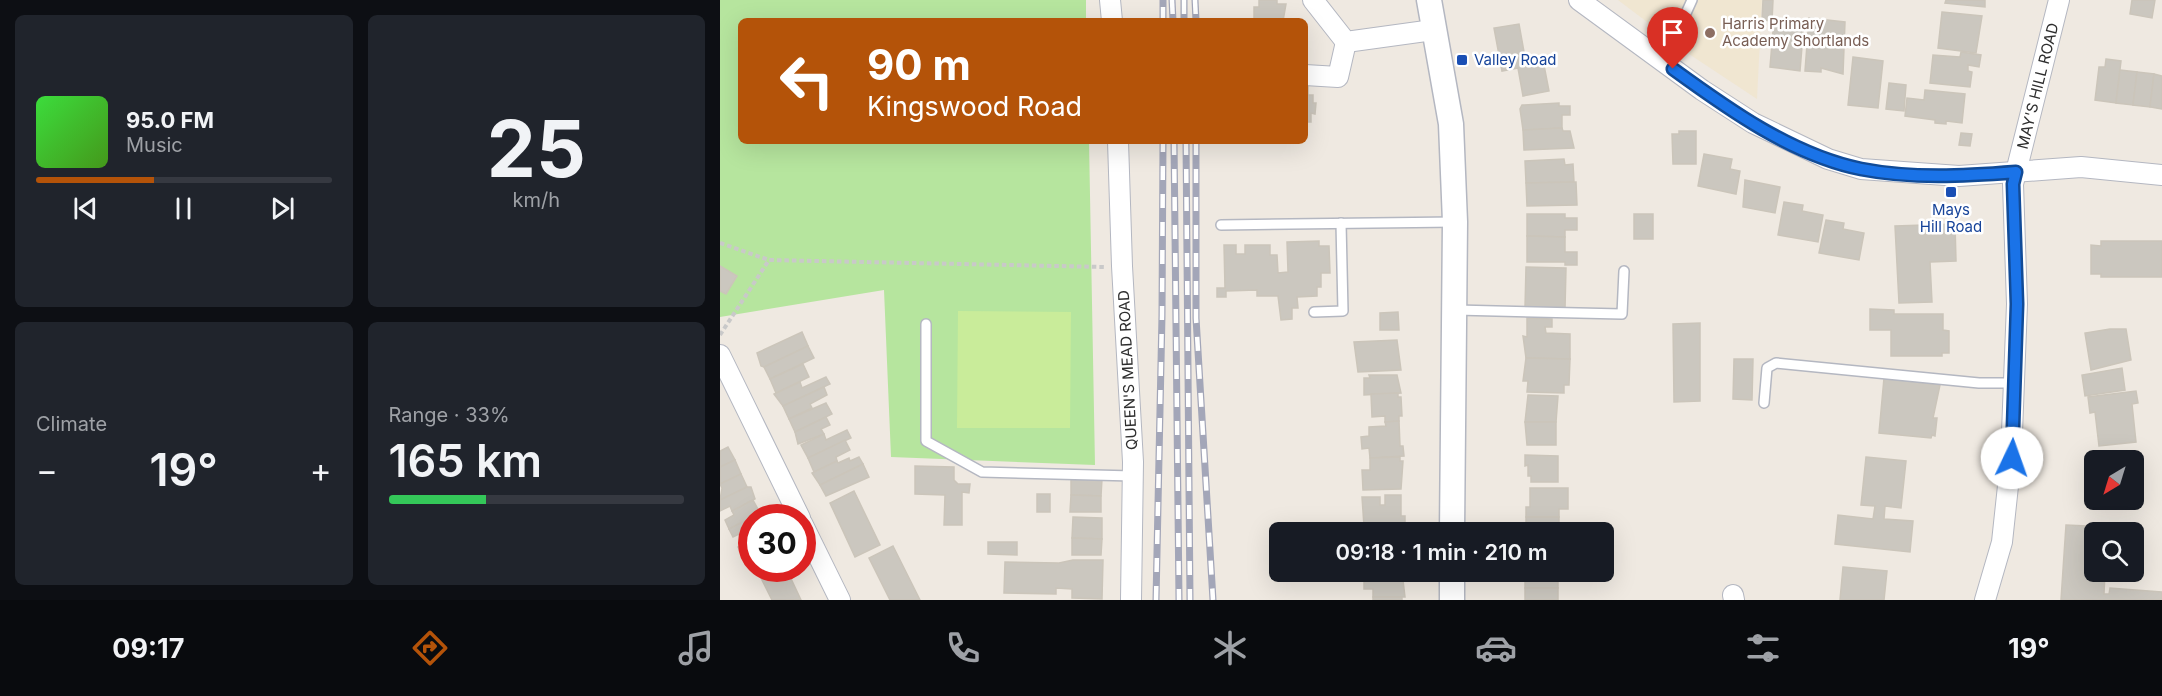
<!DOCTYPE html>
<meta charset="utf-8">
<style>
body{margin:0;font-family:Inter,sans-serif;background:#20242c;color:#f1f3f6;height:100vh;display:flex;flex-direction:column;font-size:22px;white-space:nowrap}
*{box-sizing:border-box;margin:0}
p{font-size:20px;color:#9ea1a6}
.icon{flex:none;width:33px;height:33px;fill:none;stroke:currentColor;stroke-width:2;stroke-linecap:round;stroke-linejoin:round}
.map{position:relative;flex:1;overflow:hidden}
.details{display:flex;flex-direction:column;gap:15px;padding:15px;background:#0d0f14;width:720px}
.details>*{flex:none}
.guide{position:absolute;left:18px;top:18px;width:570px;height:126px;border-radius:9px;box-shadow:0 6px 24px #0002;background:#b45309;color:#fff;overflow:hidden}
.needle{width:39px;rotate:218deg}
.controls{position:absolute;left:1364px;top:450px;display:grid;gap:12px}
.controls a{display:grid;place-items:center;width:60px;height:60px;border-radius:9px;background:#171b24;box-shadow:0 6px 24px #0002;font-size:30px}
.speed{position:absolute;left:18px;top:504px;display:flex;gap:12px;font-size:30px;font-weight:700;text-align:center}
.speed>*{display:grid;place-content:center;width:78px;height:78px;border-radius:50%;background:#171b24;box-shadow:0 6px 24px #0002;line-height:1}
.speed .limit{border:9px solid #d22;background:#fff;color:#111}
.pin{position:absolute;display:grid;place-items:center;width:51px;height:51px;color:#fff;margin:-62px -26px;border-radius:50% 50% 50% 0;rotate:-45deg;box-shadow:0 0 6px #0007}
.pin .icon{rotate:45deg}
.me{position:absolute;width:66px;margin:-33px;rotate:3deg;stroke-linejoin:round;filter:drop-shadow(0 0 4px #0008)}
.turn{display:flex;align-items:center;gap:21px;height:126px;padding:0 30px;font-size:27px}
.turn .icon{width:78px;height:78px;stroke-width:2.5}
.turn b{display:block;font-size:42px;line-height:51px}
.big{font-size:45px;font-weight:600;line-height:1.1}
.details .card{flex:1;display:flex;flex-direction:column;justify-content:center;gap:9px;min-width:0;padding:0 21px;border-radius:9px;background:#20242c}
.details .dial{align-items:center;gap:0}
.dial b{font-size:78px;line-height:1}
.song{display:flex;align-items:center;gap:18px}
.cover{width:72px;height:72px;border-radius:9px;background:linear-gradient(135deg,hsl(120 70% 55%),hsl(100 70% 35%))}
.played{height:6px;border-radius:3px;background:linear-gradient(90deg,#b45309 40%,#363941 40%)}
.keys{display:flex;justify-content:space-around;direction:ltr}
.heat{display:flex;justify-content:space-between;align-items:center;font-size:33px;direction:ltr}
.charge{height:9px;border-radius:4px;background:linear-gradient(90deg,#34c759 33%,#363941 0)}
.details .tiles{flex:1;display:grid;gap:15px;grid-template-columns:repeat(2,1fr)}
.trip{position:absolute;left:549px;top:522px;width:345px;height:60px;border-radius:9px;background:#171b24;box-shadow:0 6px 24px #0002;font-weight:600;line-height:60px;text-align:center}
.tabs{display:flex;height:96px;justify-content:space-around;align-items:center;background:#090b0e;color:#9ea1a6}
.tabs .icon{width:42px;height:42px}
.tabs .active{color:#b45309}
.tabs b{font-size:27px;color:#f1f3f6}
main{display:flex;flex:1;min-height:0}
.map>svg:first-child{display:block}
.education{fill:#f0e6d1}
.green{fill:#b6e59e}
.pitch{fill:#c9ec9a}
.building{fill:#cbc7bf;stroke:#cbc5ba;stroke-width:1.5}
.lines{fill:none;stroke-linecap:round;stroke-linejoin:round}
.service-casing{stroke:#b4b7c1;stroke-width:12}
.minor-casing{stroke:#b4b7c1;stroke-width:22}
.tertiary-casing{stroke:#b4b7c1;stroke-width:27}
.path{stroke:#c9c9c9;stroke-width:4;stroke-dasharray:4.5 3;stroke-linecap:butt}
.service{stroke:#fff;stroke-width:9}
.minor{stroke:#fff;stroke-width:20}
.tertiary{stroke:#fff;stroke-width:24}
.rail-casing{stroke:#a3a6b8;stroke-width:7}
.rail{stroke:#fff;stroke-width:4.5;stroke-dasharray:14;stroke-linecap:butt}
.route-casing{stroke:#114b97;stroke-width:15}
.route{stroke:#1a73e8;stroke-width:10}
.education-dot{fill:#8d6e63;stroke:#fff;stroke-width:2}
.transit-dot{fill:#1a4fb4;stroke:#fff;stroke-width:2}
.labels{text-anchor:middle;stroke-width:5;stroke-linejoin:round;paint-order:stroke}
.education-label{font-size:15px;fill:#785e54;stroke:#fff;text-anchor:start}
.transit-label{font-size:15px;fill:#164399;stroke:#fff;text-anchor:start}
.street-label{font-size:15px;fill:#2e2e2e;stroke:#fff}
</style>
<main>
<section class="details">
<div class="tiles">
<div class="card">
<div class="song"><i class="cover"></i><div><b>95.0 FM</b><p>Music</p></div></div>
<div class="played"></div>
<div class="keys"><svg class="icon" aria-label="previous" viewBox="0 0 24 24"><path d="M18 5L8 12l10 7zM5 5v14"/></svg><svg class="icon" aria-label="pause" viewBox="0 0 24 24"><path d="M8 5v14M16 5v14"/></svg><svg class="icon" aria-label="next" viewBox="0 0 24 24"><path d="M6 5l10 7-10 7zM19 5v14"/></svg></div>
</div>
<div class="card dial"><b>25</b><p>km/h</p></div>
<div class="card"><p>Climate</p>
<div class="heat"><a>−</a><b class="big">19°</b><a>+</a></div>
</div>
<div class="card"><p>Range · 33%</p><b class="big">165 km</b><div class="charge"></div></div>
</div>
</section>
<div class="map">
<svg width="1442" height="600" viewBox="0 0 1442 600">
<rect width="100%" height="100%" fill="#efe9e1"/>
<!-- education -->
<polygon class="education" points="898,0 1042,0 1037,99 972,56"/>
<!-- green -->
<polygon class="green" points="0,0 366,0 366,21 21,21 21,141 369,141 375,465 171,457 164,290 0,317"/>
<!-- pitch -->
<polygon class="pitch" points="238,311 351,312 350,428 237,428"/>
<!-- building -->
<g class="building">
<polygon points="539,0 557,0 557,4 566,4 563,21 534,21 534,7 539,7"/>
<polygon points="1043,0 1053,0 1052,21 1042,20"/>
<polygon points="1226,0 1265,0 1265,7 1225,3"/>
<polygon points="1412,0 1435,0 1432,18 1410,14"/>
<polygon points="1222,12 1262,16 1256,53 1218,48"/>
<polygon points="1089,18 1125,22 1123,74 1101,68 1101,72 1085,71"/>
<polygon points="1054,19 1084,22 1080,71 1050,67"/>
<polygon points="799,24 806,63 823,60 829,91 803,96 798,68 782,71 774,28"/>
<polygon points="1241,52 1261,55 1259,67 1248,65 1248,71 1252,72 1250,87 1210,83 1213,55 1240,57"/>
<polygon points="1133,57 1163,61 1158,108 1128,105"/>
<polygon points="1386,59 1401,61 1396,103 1375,100 1379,67 1385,67"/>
<polygon points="1400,70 1417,72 1413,105 1396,103"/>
<polygon points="1417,72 1434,74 1430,107 1413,105"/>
<polygon points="1434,74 1442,76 1442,109 1430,107"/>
<polygon points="1169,83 1186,85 1184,111 1166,109"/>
<polygon points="585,85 588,85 588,95 593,95 593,103 596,103 595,114 591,113 591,122 585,122"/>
<polygon points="1205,90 1245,94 1242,123 1226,121 1226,124 1215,123 1215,120 1185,116 1187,98 1204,100"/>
<polygon points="839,103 839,106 850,106 850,115 842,115 842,128 803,130 800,109 802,105"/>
<polygon points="842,128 843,131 850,131 854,148 804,150 803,130"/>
<polygon points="959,131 976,131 976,164 953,164 952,134 959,134"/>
<polygon points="1241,133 1252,134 1250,146 1239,145"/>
<polygon points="984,154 1012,159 1010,169 1020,171 1016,194 978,186"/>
<polygon points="844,159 845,165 853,164 854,182 806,183 805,161"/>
<polygon points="1025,180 1060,187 1055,213 1023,207"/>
<polygon points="856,182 857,205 807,206 806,183"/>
<polygon points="1064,202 1083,205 1082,211 1103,215 1098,242 1058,235"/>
<polygon points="807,214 845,214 845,218 857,218 857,230 845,230 845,237 807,236"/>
<rect x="914" y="214" width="19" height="25"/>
<polygon points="1106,220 1124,223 1123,229 1144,233 1139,260 1099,253"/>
<polygon points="1235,224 1236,261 1210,262 1212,302 1179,303 1175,226"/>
<polygon points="807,236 845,237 845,252 857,252 857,265 845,265 845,262 807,262"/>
<polygon points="599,241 599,246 609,246 610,273 601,273 601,287 597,287 597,296 577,297 578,308 572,308 572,319 561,320 558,296 537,296 537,290 506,291 506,297 497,297 497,288 505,288 504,245 516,245 516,254 525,254 525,245 550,245 550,255 557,255 558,273 568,272 567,242"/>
<polygon points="1381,241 1442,241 1442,277 1381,277 1381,274 1371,274 1371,245 1381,246"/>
<polygon points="0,266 17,276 6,294 0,291"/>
<polygon points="806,267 846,268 845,309 805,308"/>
<polygon points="1150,309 1174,310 1174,314 1223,314 1223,330 1229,331 1229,353 1222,353 1222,356 1171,356 1171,330 1150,330"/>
<polygon points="678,312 679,330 660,330 660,313"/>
<polygon points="807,318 832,319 832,327 825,327 826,333 850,334 850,359 806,358 803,336 807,337"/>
<polygon points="980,323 980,401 954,402 953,324"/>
<polygon points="1390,329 1406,329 1411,360 1371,370 1365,333"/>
<polygon points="82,332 88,346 44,367 41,366 37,353"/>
<polygon points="677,340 681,370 638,372 634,342"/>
<polygon points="88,346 94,358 50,379 44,367"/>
<polygon points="806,358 850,359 849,385 844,385 844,393 807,392 808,381 803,381"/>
<polygon points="1014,359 1033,359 1032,400 1013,399"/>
<polygon points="83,364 89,377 56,393 50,379"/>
<polygon points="1402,368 1405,390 1365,396 1362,375"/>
<polygon points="649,375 677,375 681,393 644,395 644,378 650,378"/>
<polygon points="106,377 110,384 63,406 54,394 80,382 82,388"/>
<polygon points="1164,378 1220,385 1213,418 1217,418 1215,436 1212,435 1211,438 1159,433"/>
<polygon points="104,387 107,395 90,404 92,408 69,419 63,406"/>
<polygon points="1416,391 1418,403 1412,404 1416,442 1379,446 1375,412 1370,413 1368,397"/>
<polygon points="678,393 678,397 681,397 682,416 679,416 679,421 665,422 665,416 652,417 651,394"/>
<polygon points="808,395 838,396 836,422 805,422"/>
<polygon points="106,403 112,414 75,432 69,419"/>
<polygon points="106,417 110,425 101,429 104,434 78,444 75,432"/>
<polygon points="679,421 680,446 683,446 684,456 650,458 649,448 642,449 641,437 649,436 649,427 666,426 665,422"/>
<polygon points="805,422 836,422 836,445 807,445"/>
<polygon points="127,430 131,438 88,458 81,445 104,434 106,440"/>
<polygon points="125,440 130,450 116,457 117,461 94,472 88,458"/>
<polygon points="8,447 15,460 0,467 0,451"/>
<polygon points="805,455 838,456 838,482 811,482 811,476 808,476 808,465 805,466"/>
<polygon points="139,457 143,464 100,485 92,473 117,461 118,463 129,458 130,461"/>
<polygon points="680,457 680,461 683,461 681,489 643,490 642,470 650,470 650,458"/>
<polygon points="1146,457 1186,461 1181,508 1165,506 1164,519 1193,521 1190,552 1115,544 1118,515 1153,519 1155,506 1141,505"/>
<polygon points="15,460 21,474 0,484 0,467"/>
<polygon points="143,464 149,477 106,496 100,485"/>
<polygon points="195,466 234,467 234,480 238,484 250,484 249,493 242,492 242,525 224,525 225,495 195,494"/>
<polygon points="21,474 27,487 0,500 2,488 0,484"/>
<polygon points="351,478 382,479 381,496 351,495"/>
<polygon points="27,487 31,487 35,499 12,511 10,506 0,511 0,500"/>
<polygon points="810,488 848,488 848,509 839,509 839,517 806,517 806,507 810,507"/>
<polygon points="134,491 160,545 135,557 110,503"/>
<rect x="317" y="494" width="13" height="18"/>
<polygon points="351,495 381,496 381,512 350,512"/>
<polygon points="665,495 681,495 681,516 685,516 685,527 644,526 642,497 660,497 660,505 665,505"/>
<polygon points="33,500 40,513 9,529 5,520 14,515 12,511"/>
<polygon points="40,513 42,518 32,518 32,533 25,536 23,532 13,537 9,529"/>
<polygon points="353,517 382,518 382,539 352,538"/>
<polygon points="806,517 839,517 839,530 847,530 847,532 806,532"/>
<polygon points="1346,525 1388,527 1387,532 1374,532 1374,572 1385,572 1384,594 1389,594 1390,588 1442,592 1442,600 1341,600"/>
<polygon points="644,526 681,526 681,530 685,532 635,532 635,530 644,530"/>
<polygon points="32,533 32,550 22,554 18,547 27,542 25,536"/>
<polygon points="352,538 382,539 381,555 352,555"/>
<polygon points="268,542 297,542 297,555 268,554"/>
<polygon points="173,546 200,600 170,600 149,558"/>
<polygon points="32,550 32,567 29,568 22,554"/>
<polygon points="353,560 383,560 382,599 352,598 352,589 336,588 336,594 284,593 285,562 339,563"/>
<polygon points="1123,567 1167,571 1164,600 1120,600"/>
<polygon points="36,568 66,568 81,600 52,600"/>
<polygon points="668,572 682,572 685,597 653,597 653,589 644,589 644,576 668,576"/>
<polygon points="805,572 848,572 848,580 838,580 838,588 805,588"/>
<rect x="805" y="588" width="33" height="12"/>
<rect x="653" y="597" width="29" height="3"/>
</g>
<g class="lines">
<!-- service casing -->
<g class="service-casing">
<g id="service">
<polyline points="938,58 963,20 972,0"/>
<polyline points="501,225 735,222"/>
<polyline points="736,310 902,314 904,271"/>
<polyline points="594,312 623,311 621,223"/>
<polyline points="206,324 206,441 262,472 413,476"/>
<polyline points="1044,403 1047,368 1056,363 1259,383 1296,383"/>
</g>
</g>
<!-- minor casing -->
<g class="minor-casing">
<g id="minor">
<polyline points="390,0 392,21"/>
<polyline points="593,0 626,42 713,30"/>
<polyline points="859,0 982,90 1033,123 1108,159 1141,169 1239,176 1361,167 1442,175"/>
<polyline points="585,75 618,77 626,42"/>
<polyline points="398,141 402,266 413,462 411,600"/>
<polyline points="0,355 80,518"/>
<polyline points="82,523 120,600"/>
<polyline points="1013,595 1014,600"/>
<polyline points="1265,600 1282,542 1291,458 1297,304 1293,184 1339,0"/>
</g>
</g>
<!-- tertiary casing -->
<g class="tertiary-casing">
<g id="tertiary">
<polyline points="709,0 731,124 735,222 732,532"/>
<polyline points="732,600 732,572"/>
</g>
</g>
<!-- path -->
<g class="path">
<polyline points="0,243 49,260"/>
<polyline points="0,335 49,260 384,267"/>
</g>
<!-- service -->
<use href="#service" class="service"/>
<!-- minor -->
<use href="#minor" class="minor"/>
<!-- tertiary -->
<use href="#tertiary" class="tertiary"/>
<!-- rail casing -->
<g class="rail-casing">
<g id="rail">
<polyline points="452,0 453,21"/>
<polyline points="464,0 464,21"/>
<polyline points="475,0 476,21"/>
<polyline points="443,21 443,0"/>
<polyline points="454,141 459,600"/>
<polyline points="466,141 470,600"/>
<polyline points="476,141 476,318 493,600"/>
<polyline points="436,600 442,315 443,141"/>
</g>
</g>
<!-- rail -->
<use href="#rail" class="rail"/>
</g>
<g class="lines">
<!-- route casing -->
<g class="route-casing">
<path id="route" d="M 953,69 C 1008,109 1072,155 1141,169 C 1192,179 1245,176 1296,172 L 1293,184 L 1297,304 L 1292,458"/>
</g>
<!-- route -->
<use href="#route" class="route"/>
</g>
<!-- markers -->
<circle class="education-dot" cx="990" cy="33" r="6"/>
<g class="transit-dot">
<rect x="736" y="54" width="12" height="12" rx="3"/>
<rect x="1225" y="186" width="12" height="12" rx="3"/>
</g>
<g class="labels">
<!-- education labels -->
<g class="education-label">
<text x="1002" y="29">Harris Primary<tspan x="1002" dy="17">Academy Shortlands</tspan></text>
</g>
<!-- transit labels -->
<g class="transit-label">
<text x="754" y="65">Valley Road</text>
<text x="1231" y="215" text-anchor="middle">Mays<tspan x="1231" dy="17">Hill Road</tspan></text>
</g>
<!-- street labels -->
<g class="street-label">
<text transform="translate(1318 86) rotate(-76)" y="5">MAY'S HILL ROAD</text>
<text transform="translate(408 370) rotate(-93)" y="5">QUEEN'S MEAD ROAD</text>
</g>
</g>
</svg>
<div class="controls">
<a><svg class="needle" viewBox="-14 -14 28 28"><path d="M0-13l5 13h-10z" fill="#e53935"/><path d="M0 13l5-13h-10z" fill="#9ea1a6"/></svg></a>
<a><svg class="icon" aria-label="search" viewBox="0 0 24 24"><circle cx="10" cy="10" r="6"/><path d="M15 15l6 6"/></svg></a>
</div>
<div class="speed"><div class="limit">30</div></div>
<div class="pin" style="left:953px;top:69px;background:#d93025"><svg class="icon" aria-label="arrive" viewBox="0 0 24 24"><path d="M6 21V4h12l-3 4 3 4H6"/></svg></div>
<svg class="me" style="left:1292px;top:458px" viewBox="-20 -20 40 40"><circle r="19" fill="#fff"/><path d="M0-13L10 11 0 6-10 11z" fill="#1a73e8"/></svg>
<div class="trip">09:18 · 1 min · 210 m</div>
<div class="guide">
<div class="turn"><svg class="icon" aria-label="left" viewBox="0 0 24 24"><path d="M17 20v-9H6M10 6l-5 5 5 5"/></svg><div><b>90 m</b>Kingswood Road</div></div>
</div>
</div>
</main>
<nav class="tabs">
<b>09:17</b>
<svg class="icon active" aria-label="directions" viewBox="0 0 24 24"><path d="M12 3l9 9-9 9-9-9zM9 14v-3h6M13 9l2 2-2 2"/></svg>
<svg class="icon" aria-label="music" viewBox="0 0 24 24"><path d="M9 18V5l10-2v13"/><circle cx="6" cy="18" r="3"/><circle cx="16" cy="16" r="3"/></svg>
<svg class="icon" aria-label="phone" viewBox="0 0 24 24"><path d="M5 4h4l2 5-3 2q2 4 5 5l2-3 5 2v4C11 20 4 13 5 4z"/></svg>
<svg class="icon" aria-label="climate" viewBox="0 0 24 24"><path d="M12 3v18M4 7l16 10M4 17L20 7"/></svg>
<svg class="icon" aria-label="car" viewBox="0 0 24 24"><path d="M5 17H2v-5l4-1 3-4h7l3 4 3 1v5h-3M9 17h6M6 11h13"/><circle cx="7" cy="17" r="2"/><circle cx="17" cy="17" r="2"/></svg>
<svg class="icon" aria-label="filters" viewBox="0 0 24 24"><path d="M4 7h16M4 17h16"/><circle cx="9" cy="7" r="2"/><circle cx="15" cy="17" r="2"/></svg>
<b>19°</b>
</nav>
